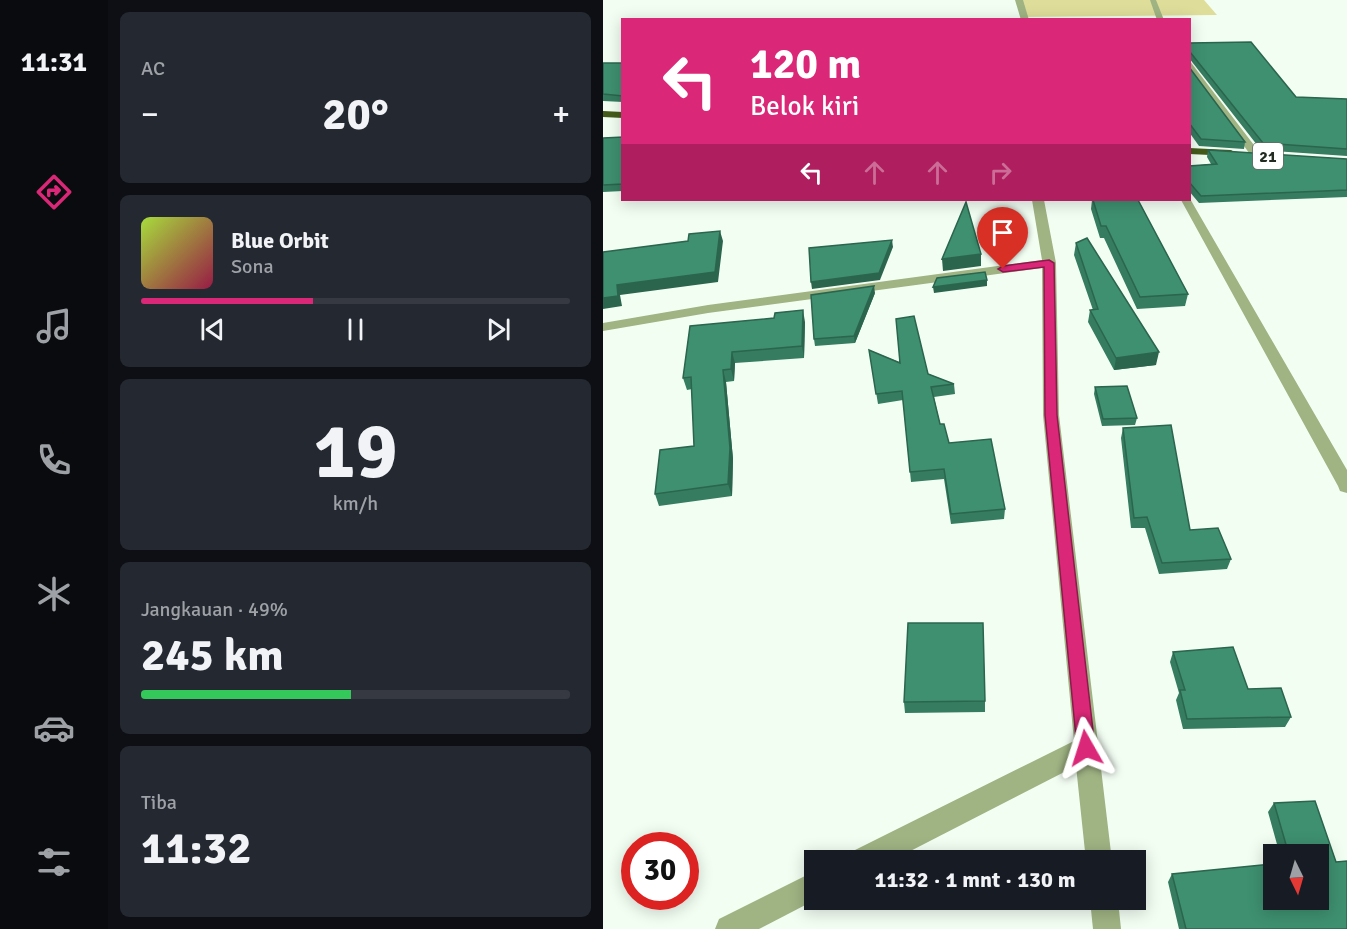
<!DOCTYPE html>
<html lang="id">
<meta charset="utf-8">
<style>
body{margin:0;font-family:Signika,sans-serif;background:#242831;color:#f1f3f6;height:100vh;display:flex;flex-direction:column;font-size:22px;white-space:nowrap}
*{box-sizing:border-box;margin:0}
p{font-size:20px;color:#9ea1a6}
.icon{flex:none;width:33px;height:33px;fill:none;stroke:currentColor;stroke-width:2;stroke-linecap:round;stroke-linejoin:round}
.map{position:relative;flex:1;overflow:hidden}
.side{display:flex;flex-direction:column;gap:12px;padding:12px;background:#0d0f14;width:495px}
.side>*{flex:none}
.banner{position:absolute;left:18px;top:18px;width:570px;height:183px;border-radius:0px;box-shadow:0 3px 15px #0003;background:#db2777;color:#fff;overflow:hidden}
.needle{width:39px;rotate:175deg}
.tools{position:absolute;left:660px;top:844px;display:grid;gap:12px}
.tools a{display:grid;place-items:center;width:66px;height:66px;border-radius:0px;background:#171b24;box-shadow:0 3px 15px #0003;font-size:30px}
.speed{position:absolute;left:18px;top:832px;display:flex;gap:12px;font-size:30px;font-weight:700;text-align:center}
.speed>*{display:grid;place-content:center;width:78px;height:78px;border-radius:50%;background:#171b24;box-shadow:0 3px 15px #0003;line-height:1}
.speed .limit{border:9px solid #d22;background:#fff;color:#111}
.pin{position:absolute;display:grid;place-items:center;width:51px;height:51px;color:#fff;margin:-62px -26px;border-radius:50% 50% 50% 0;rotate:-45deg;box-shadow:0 0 6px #0007}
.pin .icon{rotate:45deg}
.me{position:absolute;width:66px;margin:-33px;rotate:354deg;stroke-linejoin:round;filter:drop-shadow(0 0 4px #0008)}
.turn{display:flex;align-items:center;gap:21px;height:126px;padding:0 30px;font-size:27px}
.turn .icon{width:78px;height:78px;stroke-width:2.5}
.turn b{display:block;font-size:42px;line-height:51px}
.lanes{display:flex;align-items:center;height:57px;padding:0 30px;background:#0003;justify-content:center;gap:30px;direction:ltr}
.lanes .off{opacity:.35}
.big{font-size:45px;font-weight:700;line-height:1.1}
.side .tile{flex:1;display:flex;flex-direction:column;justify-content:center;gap:9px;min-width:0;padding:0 21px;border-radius:9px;background:#242831}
.side .dial{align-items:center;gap:0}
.dial b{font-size:78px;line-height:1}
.song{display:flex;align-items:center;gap:18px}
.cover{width:72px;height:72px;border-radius:9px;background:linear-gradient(135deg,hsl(80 70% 55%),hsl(340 70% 35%))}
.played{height:6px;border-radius:3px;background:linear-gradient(90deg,#db2777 40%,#363941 40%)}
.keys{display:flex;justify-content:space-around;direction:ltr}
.heat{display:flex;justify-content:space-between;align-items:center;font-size:33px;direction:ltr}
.charge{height:9px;border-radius:4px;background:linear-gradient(90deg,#34c759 49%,#363941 0)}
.trip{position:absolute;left:201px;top:850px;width:342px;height:60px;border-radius:0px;background:#171b24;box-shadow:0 3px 15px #0003;font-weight:700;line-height:60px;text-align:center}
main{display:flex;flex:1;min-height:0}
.tabs{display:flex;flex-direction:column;width:108px;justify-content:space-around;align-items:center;background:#090b0e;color:#9ea1a6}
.tabs .icon{width:42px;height:42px}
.tabs .on{color:#db2777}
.tabs b{font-size:27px;color:#f1f3f6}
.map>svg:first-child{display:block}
.green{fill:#dedd9a}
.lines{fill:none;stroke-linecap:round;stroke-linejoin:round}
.lane{fill:#9fb383;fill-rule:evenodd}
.street{fill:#9fb383;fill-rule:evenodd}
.highway{fill:#445b1b;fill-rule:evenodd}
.wall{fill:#357c60}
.shaded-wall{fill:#2b654e}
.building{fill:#3e9070;stroke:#2b654e;stroke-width:1.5}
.route{fill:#db2777;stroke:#8e194d;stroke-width:1.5}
.labels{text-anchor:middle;stroke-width:5;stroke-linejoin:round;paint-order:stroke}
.shield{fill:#fff;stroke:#646b64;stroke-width:1.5}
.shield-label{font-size:16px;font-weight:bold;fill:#222c22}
</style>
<main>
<nav class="tabs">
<b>11:31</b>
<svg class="icon on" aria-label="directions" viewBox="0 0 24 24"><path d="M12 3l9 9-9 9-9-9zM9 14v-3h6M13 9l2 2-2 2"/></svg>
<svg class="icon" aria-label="music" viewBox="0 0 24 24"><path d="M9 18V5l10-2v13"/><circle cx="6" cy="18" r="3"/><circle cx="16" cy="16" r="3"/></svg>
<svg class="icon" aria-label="phone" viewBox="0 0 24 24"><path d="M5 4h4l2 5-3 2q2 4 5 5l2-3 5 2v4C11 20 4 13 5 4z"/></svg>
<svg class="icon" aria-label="climate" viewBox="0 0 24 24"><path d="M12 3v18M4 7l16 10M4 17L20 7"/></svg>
<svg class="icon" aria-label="car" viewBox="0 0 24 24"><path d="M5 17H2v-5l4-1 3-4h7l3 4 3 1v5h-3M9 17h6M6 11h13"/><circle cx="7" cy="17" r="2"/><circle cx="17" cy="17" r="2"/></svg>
<svg class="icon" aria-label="filters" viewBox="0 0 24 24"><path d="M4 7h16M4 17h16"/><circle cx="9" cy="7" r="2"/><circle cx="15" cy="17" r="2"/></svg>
</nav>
<section class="side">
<div class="tile"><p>AC</p>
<div class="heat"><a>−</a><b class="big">20°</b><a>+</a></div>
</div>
<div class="tile">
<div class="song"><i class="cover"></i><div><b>Blue Orbit</b><p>Sona</p></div></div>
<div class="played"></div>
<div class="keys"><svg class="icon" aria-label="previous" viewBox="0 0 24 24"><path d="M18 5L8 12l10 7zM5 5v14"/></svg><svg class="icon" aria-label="pause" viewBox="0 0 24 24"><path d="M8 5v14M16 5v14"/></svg><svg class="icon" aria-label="next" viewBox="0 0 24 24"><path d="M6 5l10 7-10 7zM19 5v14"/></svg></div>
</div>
<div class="tile dial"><b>19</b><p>km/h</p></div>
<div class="tile"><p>Jangkauan · 49%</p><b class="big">245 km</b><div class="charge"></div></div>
<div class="tile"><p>Tiba</p><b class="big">11:32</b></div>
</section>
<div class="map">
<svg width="744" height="929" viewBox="0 0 744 929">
<rect width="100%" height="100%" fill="#f3fef3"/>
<!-- green -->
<polygon class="green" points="414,0 601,0 614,15 418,17"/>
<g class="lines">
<!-- lane -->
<polygon class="lane" points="547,0 553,0 561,20 554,20"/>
<!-- street -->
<g class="street">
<polygon points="412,0 420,0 426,20 418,20"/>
<polygon points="586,60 657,153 657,157 649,157 586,70"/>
<polygon points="586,197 744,470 744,493 737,491 735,486 578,200 586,200"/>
<polygon points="429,200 441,200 453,263 456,415 509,861 483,861 473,766 288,861 247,861 250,851 471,741 440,415 439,268 105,313 0,331 0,323 105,305 439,260"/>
<polygon points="212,871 212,900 156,929 112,929 116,919"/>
<polygon points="487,900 515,900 518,929 490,929"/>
</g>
<!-- highway -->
<g class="highway">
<polygon points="0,111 20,112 20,118 0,117"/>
<polygon points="586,148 628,150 633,153 628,156 586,154"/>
</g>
</g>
<!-- wall -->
<g class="wall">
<polygon points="586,43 693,97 744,99 744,156 658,150 586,58"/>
<polygon points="0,63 20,63 20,102 0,101"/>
<polygon points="586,67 642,142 641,149 596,146 586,132"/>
<polygon points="20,137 20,191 0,192 0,138"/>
<polygon points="605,150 744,159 744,197 596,203 586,191 586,166 608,164 604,157"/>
<polygon points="489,200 535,200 585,294 582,306 534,309 501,238 497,238 488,209"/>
<polygon points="473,243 553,365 511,370 485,322 487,310 490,310 471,255"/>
<polygon points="272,293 252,343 212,346 211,339"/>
<polygon points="202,322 201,358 132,363 131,381 123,382 130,459 129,496 56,506 52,494 91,446 89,389 84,390 80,378 87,326"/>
<polygon points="266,350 351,384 352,394 331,397 337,424 346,443 402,509 401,519 348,524 341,479 308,482 300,400 275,404"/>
<polygon points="492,387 534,418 532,425 499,426 491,394"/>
<polygon points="520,428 587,530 628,559 624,569 556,574 542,528 528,528 518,438"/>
<polygon points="570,652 645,689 688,717 682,727 580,729 573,700 576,693 567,662"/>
<polygon points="382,701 382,712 302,713 301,702"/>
<polygon points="671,803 733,862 744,929 576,929 565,882 569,874 670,900 716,855 677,855 665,812"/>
</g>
<!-- shaded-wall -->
<g class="shaded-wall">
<polygon points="117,231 120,241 115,282 17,295 19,306 0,309 0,298 14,285"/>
<polygon points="289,240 290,247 277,280 209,289 208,282"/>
<polygon points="378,254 378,266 340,271 339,259"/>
<polygon points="384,280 384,286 331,293 330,287"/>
<polygon points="271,286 272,293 252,343 251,336"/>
<polygon points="200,310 202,322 201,358 199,346"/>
<polygon points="129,352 132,363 131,381 128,369"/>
<polygon points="556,352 553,365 511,370 513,358"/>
<polygon points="120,370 123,382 130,459 129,496 125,484"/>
</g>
<!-- building -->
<g class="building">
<polygon points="648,42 693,97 744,99 744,149 660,143 587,52 586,52 586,43"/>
<polygon points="0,63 20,63 20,96 0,94"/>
<polygon points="586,67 642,142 598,139 586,123"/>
<polygon points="20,137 20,184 0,185 0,138"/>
<polygon points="605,150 744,159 744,190 598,196 586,182 586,166 614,164"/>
<polygon points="490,200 535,200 585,294 537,297 503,226 498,226"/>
<polygon points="363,202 378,254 339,259"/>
<polygon points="117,231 112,272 14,285 15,296 0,298 0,252 85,241 86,234"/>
<polygon points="484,238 556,352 513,358 487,310 495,309 473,243"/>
<polygon points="289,240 276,273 208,282 206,248"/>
<polygon points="382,272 384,280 330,287 334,278"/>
<polygon points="271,286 251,336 211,339 208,295"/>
<polygon points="200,310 199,346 129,352 128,369 120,370 127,448 125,484 52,494 57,450 91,446 88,377 80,378 87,326 171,318 172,313"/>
<polygon points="311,316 325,374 351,384 328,387 337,424 341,424 346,443 388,439 402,509 348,514 341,469 307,472 299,391 273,394 266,350 297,363 293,319"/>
<polygon points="524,386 534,418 500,419 492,387"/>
<polygon points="568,425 587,530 615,528 628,559 559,563 544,517 531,518 520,428"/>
<polygon points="305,623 380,623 382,701 301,702"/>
<polygon points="630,647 645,689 678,688 688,717 584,719 577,690 582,690 570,652"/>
<polygon points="712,801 733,862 744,861 744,929 583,929 569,874 670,864 670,900 716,900 716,855 686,855 671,803"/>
</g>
<!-- route -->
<polygon class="route" points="446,260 451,263 454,415 492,748 489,754 483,757 476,754 474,748 442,415 441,267 400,272 395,269 400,266"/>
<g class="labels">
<!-- shield labels -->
<rect class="shield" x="650" y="143" width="30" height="26" rx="4.5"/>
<g class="shield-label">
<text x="665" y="162">21</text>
</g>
</g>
</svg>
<div class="tools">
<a><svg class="needle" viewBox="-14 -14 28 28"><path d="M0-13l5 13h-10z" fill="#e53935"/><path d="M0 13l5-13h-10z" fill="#9ea1a6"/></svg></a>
</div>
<div class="speed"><div class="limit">30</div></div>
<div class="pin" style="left:400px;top:269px;background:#d93025"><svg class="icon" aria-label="arrive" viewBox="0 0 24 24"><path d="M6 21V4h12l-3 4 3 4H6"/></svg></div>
<svg class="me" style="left:483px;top:748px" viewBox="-20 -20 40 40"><path d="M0-17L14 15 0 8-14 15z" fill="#db2777" stroke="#fff" stroke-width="4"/></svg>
<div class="trip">11:32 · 1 mnt · 130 m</div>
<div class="banner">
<div class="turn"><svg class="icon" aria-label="left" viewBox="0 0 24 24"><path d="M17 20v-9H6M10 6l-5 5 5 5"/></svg><div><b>120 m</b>Belok kiri</div></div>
<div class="lanes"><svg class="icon" aria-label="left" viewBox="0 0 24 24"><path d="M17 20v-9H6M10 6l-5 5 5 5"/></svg><svg class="icon off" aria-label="ahead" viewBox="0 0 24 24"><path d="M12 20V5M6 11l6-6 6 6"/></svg><svg class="icon off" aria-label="ahead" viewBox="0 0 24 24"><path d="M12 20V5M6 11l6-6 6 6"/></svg><svg class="icon off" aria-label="right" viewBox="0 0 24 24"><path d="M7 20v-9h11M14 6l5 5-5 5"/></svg></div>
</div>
</div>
</main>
